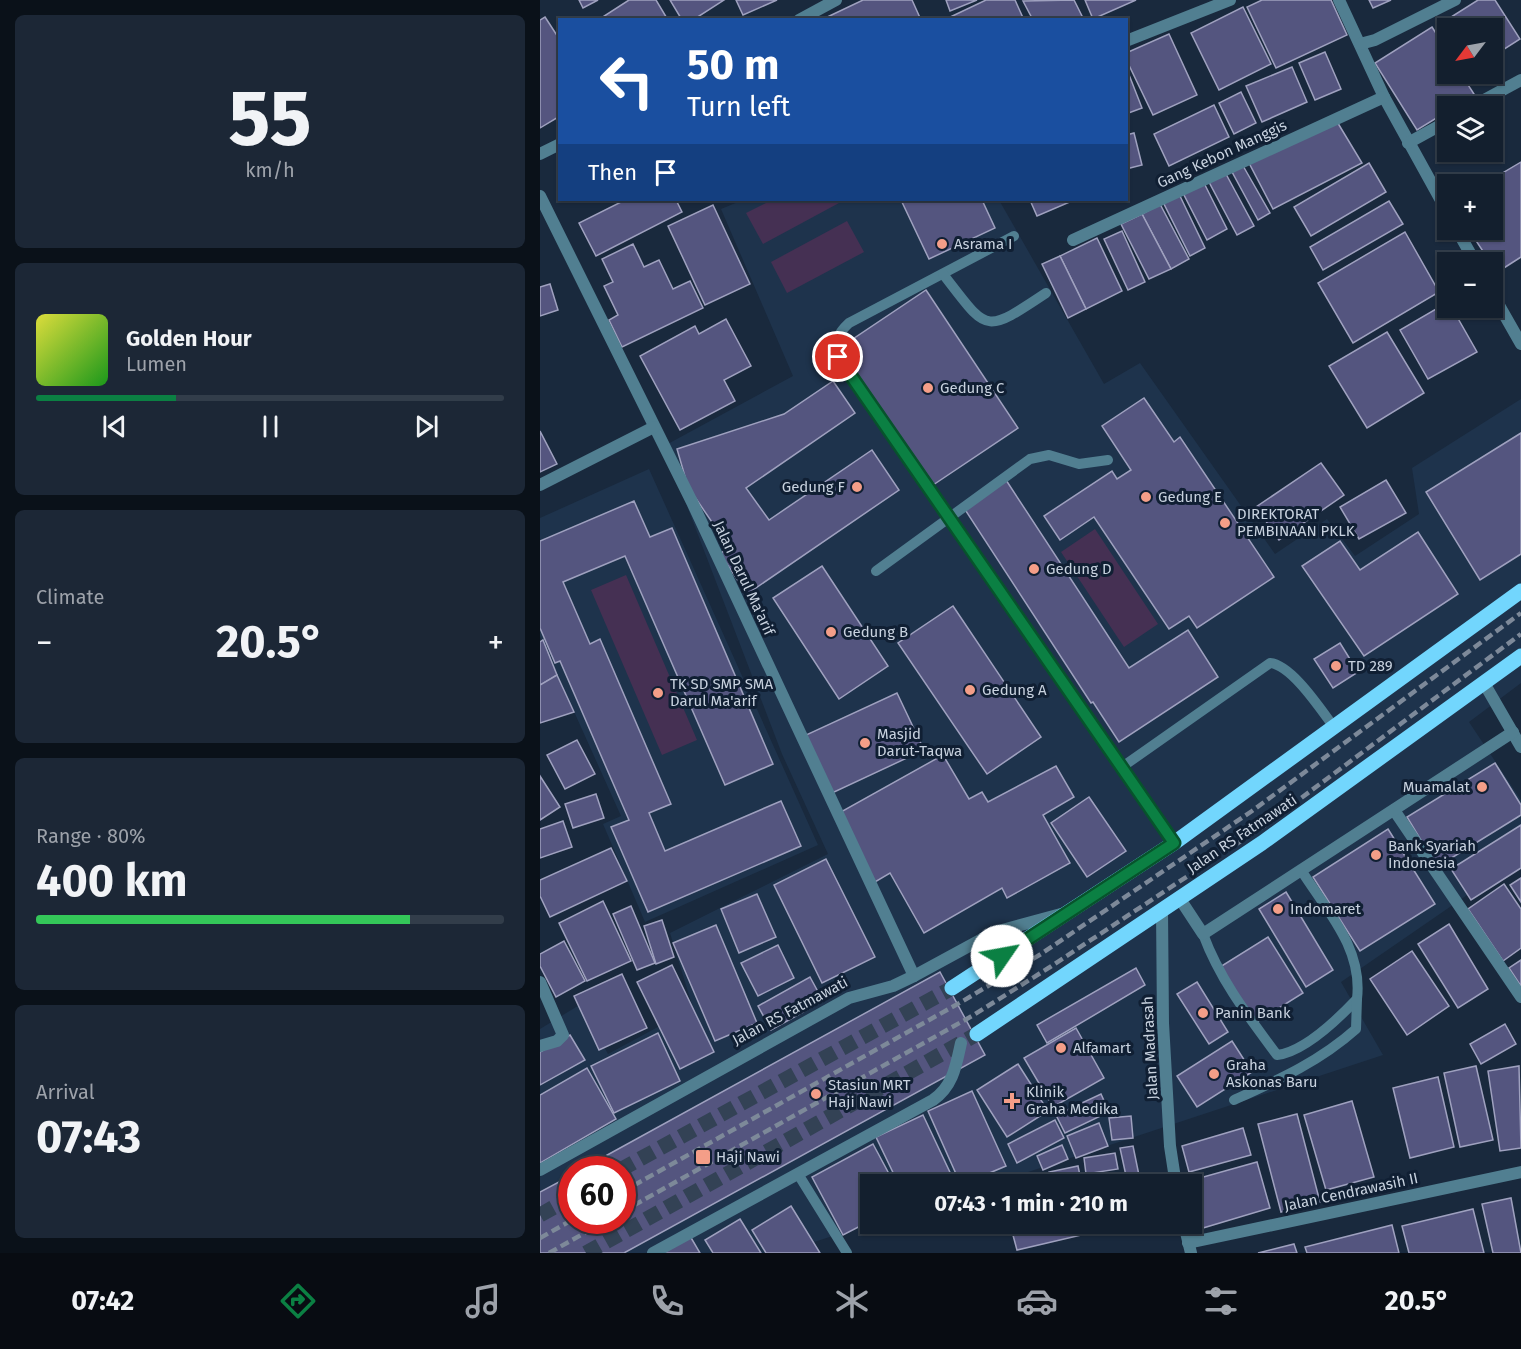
<!DOCTYPE html>
<meta charset="utf-8">
<style>
body{margin:0;font-family:"Fira Sans",sans-serif;background:#1c2736;color:#f1f3f6;height:100vh;display:flex;flex-direction:column;font-size:22px;white-space:nowrap}
*{box-sizing:border-box;margin:0}
p{font-size:20px;color:#9da2aa}
.icon{flex:none;width:33px;height:33px;fill:none;stroke:currentColor;stroke-width:2;stroke-linecap:round;stroke-linejoin:round}
.map{position:relative;flex:1;overflow:hidden}
.sheet{display:flex;flex-direction:column;gap:15px;padding:15px;background:#0a1119;width:540px}
.sheet>*{flex:none}
.banner{position:absolute;left:18px;top:18px;width:570px;height:183px;border-radius:0px;box-shadow:0 2px 4px #0004,0 0 0 2px #323d4a;background:#1a4fa0;color:#fff;overflow:hidden}
.needle{width:39px;rotate:238deg}
.buttons{position:absolute;left:897px;top:18px;display:grid;gap:12px}
.buttons a{display:grid;place-items:center;width:66px;height:66px;border-radius:0px;background:#131f2e;box-shadow:0 2px 4px #0004,0 0 0 2px #323d4a;font-size:30px}
.speed{position:absolute;left:18px;top:1156px;display:flex;gap:12px;font-size:30px;font-weight:700;text-align:center}
.speed>*{display:grid;place-content:center;width:78px;height:78px;border-radius:50%;background:#131f2e;box-shadow:0 2px 4px #0004,0 0 0 2px #323d4a;line-height:1}
.speed .limit{border:9px solid #d22;background:#fff;color:#111}
.pin{position:absolute;display:grid;place-items:center;width:51px;height:51px;color:#fff;margin:-26px;border:3px solid #fff;border-radius:50%;box-shadow:0 2px 6px #0007}
.me{position:absolute;width:66px;margin:-33px;rotate:57deg;stroke-linejoin:round;filter:drop-shadow(0 0 4px #0008)}
.turn{display:flex;align-items:center;gap:21px;height:126px;padding:0 30px;font-size:27px}
.turn .icon{width:78px;height:78px;stroke-width:2.5}
.turn b{display:block;font-size:42px;line-height:51px}
.then{display:flex;align-items:center;height:57px;padding:0 30px;background:#0003;gap:12px;font-size:22px}
.big{font-size:45px;font-weight:700;line-height:1.1}
.sheet .widget{flex:1;display:flex;flex-direction:column;justify-content:center;gap:9px;min-width:0;padding:0 21px;border-radius:9px;background:#1c2736}
.sheet .dial{align-items:center;gap:0}
.dial b{font-size:78px;line-height:1}
.song{display:flex;align-items:center;gap:18px}
.cover{width:72px;height:72px;border-radius:9px;background:linear-gradient(135deg,hsl(60 70% 55%),hsl(120 70% 35%))}
.played{height:6px;border-radius:3px;background:linear-gradient(90deg,#0b8043 30%,#323d4a 30%)}
.keys{display:flex;justify-content:space-around;direction:ltr}
.heat{display:flex;justify-content:space-between;align-items:center;font-size:33px;direction:ltr}
.charge{height:9px;border-radius:4px;background:linear-gradient(90deg,#34c759 80%,#323d4a 0)}
.trip{position:absolute;left:320px;top:1174px;width:342px;height:60px;border-radius:0px;background:#131f2e;box-shadow:0 2px 4px #0004,0 0 0 2px #323d4a;font-weight:700;line-height:60px;text-align:center}
.tab-bar{display:flex;height:96px;justify-content:space-around;align-items:center;background:#080c12;color:#9da2aa}
.tab-bar .icon{width:42px;height:42px}
.tab-bar .current{color:#0b8043}
.tab-bar b{font-size:27px;color:#f1f3f6}
main{display:flex;flex:1;min-height:0}
.map>svg:first-child{display:block}
.built{fill:#1e334c;fill-rule:evenodd}
.green{fill:#453053}
.building{fill:#54557f;stroke:#9fa1bf;stroke-width:1.5}
.lines{fill:none;stroke-linecap:round;stroke-linejoin:round}
.primary-tunnel{stroke:#334255;stroke-width:15;stroke-dasharray:15 8;stroke-linecap:butt}
.lane{stroke:#517f91;stroke-width:10}
.street{stroke:#517f91;stroke-width:12}
.primary{stroke:#72d6fd;stroke-width:15}
.rail{stroke:#7d8999;stroke-width:4.5;stroke-dasharray:9 4.5;stroke-linecap:butt}
.route-casing{stroke:#07532c;stroke-width:15}
.route{stroke:#0b8043;stroke-width:10}
.poi-dot{fill:#f49e88;stroke:#101f33;stroke-width:2}
.labels{text-anchor:middle;stroke-width:6;stroke-linejoin:round;paint-order:stroke}
.street-label{font-size:15px;fill:#c8d2df;stroke:#101f33}
.poi-label{font-size:15px;fill:#c8d2df;stroke:#101f33;text-anchor:start}
</style>
<main>
<section class="sheet">
<div class="widget dial"><b>55</b><p>km/h</p></div>
<div class="widget">
<div class="song"><i class="cover"></i><div><b>Golden Hour</b><p>Lumen</p></div></div>
<div class="played"></div>
<div class="keys"><svg class="icon" aria-label="previous" viewBox="0 0 24 24"><path d="M18 5L8 12l10 7zM5 5v14"/></svg><svg class="icon" aria-label="pause" viewBox="0 0 24 24"><path d="M8 5v14M16 5v14"/></svg><svg class="icon" aria-label="next" viewBox="0 0 24 24"><path d="M6 5l10 7-10 7zM19 5v14"/></svg></div>
</div>
<div class="widget"><p>Climate</p>
<div class="heat"><a>−</a><b class="big">20.5°</b><a>+</a></div>
</div>
<div class="widget"><p>Range · 80%</p><b class="big">400 km</b><div class="charge"></div></div>
<div class="widget"><p>Arrival</p><b class="big">07:43</b></div>
</section>
<div class="map">
<svg width="981" height="1253" viewBox="0 0 981 1253">
<rect width="100%" height="100%" fill="#19293d"/>
<!-- built -->
<g class="built">
<path d="M 203,200 L 459,200 L 564,384 L 600,363 L 735,554 L 787,519 L 815,556 L 879,514 L 872,468 L 981,399 L 981,683 L 929,722 L 981,800 L 981,858 L 801,982 L 843,1055 L 449,1185 L 330,1185 L 330,1224 L 274,1242 L 281,1253 L 0,1253 L 0,1029 L 41,1004 L 68,1054 L 153,1008 L 130,933 L 288,854 L 242,754 L 124,446 L 253,376 L 181,209 ZM 32,1170 L 82,1170 L 82,1221 L 32,1221 Z"/>
<polygon points="109,469 278,845 105,922 63,824 81,816 0,636 0,518"/>
</g>
<!-- green -->
<g class="green">
<polygon points="232,200 297,200 299,203 223,244 206,213"/>
<polygon points="307,221 324,252 247,293 231,262"/>
<polygon points="555,529 618,624 584,647 521,552"/>
<polygon points="86,575 157,740 122,755 51,590"/>
</g>
<!-- building -->
<g class="building">
<polygon points="39,0 58,0 43,8"/>
<polygon points="89,0 116,0 128,20 58,20"/>
<polygon points="130,0 184,0 153,20 142,20"/>
<polygon points="196,0 237,0 203,15"/>
<polygon points="323,0 372,0 381,20 281,20"/>
<polygon points="406,0 437,0 410,11"/>
<polygon points="446,0 475,0 484,20 404,20"/>
<polygon points="534,0 544,20 493,20 483,1"/>
<polygon points="545,0 596,0 553,19"/>
<polygon points="722,0 791,0 807,35 736,68 707,7"/>
<polygon points="829,0 851,0 833,8"/>
<polygon points="938,0 955,0 980,39 952,57 952,28 908,28 908,36 900,24"/>
<polygon points="703,7 731,64 679,90 651,33"/>
<polygon points="5,17 20,40 20,116 0,128 0,20"/>
<polygon points="892,27 908,52 908,74 921,74 934,94 914,106 908,106 908,111 877,130 835,63"/>
<polygon points="629,34 657,95 613,115 586,59 586,53"/>
<polygon points="785,52 801,89 775,100 759,63"/>
<polygon points="586,67 602,108 586,114"/>
<polygon points="752,67 767,102 722,122 706,86"/>
<polygon points="701,92 716,123 694,134 679,103"/>
<polygon points="674,105 689,137 629,166 614,134"/>
<polygon points="796,120 822,163 733,209 708,161"/>
<polygon points="594,133 602,165 586,169 586,135"/>
<polygon points="981,162 981,257 956,273 952,262 950,262 929,230 952,230 952,184 944,184"/>
<polygon points="829,163 846,192 771,236 754,207"/>
<polygon points="702,164 730,213 718,220 691,170"/>
<polygon points="686,174 714,226 697,235 669,182"/>
<polygon points="664,183 687,229 667,240 643,193"/>
<polygon points="639,194 665,248 650,256 623,202"/>
<polygon points="85,200 136,200 142,212 56,256 39,223"/>
<polygon points="361,200 442,200 455,228 389,259"/>
<polygon points="490,200 531,200 532,201 497,216"/>
<polygon points="849,201 863,224 783,270 770,247"/>
<polygon points="620,204 649,259 631,269 602,214"/>
<polygon points="173,205 210,284 165,305 128,226"/>
<polygon points="602,214 631,269 609,279 581,224"/>
<polygon points="582,231 605,282 588,290 564,239"/>
<polygon points="865,232 899,292 813,343 778,283"/>
<polygon points="557,238 582,291 546,309 520,256"/>
<polygon points="93,244 104,267 119,260 133,289 150,281 163,308 82,347 69,320 78,315 64,286 73,282 62,259"/>
<polygon points="520,256 546,309 528,318 502,264"/>
<polygon points="10,284 18,310 0,316 0,287"/>
<polygon points="386,290 478,428 390,487 298,349"/>
<polygon points="908,302 908,308 912,308 937,352 888,379 860,330"/>
<polygon points="186,319 211,366 184,380 195,401 140,430 100,356 155,326 159,334"/>
<polygon points="847,332 884,393 827,428 789,366"/>
<polygon points="293,381 315,413 206,488 229,520 332,450 359,490 207,594 180,554 189,547 148,487 137,449 244,414"/>
<polygon points="604,398 634,442 640,437 734,577 657,628 649,616 629,629 554,517 520,540 504,516 572,471 577,479 591,470 562,426"/>
<polygon points="0,431 17,464 0,472"/>
<polygon points="981,433 981,554 940,580 886,492"/>
<polygon points="781,463 804,495 739,540 716,507"/>
<polygon points="466,480 589,668 648,630 678,677 579,742 553,702 551,703 424,508"/>
<polygon points="846,480 866,513 819,539 800,507"/>
<polygon points="94,501 110,537 132,528 233,764 185,785 85,556 23,582 50,644 60,639 131,804 109,813 125,851 241,801 261,846 108,912 71,827 89,820 20,661 15,663 0,628 0,541"/>
<polygon points="878,532 918,594 824,656 762,566 800,541 820,570"/>
<polygon points="282,566 348,666 299,699 233,598"/>
<polygon points="413,606 501,737 447,774 358,643"/>
<polygon points="3,640 17,675 0,685 0,642"/>
<polygon points="800,643 818,672 793,688 774,659"/>
<polygon points="17,675 34,712 0,723 0,685"/>
<polygon points="357,693 384,750 292,793 266,735"/>
<polygon points="37,740 55,774 25,789 7,755"/>
<polygon points="403,755 429,799 442,792 448,802 516,766 534,797 503,815 530,863 467,898 462,888 384,933 350,873 335,882 299,813"/>
<polygon points="955,763 981,805 981,815 897,867 867,817"/>
<polygon points="0,776 20,807 0,820"/>
<polygon points="56,794 64,818 33,828 25,804"/>
<polygon points="549,797 586,851 547,877 511,823"/>
<polygon points="23,821 32,847 0,858 0,829"/>
<polygon points="981,825 981,868 931,900 911,869"/>
<polygon points="848,829 895,904 820,951 773,877"/>
<polygon points="71,848 87,881 10,917 0,896 0,880"/>
<polygon points="286,859 335,957 282,983 234,885"/>
<polygon points="981,878 981,902 970,885"/>
<polygon points="964,884 981,909 981,948 963,961 928,909"/>
<polygon points="746,892 793,970 766,987 719,909"/>
<polygon points="217,894 236,937 199,953 181,909"/>
<polygon points="63,901 91,961 47,981 19,923"/>
<polygon points="91,906 115,963 97,970 73,914"/>
<polygon points="122,920 134,957 116,964 104,926"/>
<polygon points="909,924 948,989 918,1008 878,944"/>
<polygon points="176,925 217,1023 175,1041 133,943"/>
<polygon points="728,937 763,993 715,1023 680,967"/>
<polygon points="24,941 45,981 16,997 0,966 0,954"/>
<polygon points="238,945 254,978 218,996 201,963"/>
<polygon points="872,951 909,1006 867,1035 830,979"/>
<polygon points="981,960 981,986 969,968"/>
<polygon points="132,965 174,1052 140,1069 97,982"/>
<polygon points="596,968 605,985 507,1043 497,1025"/>
<polygon points="400,972 445,1055 84,1253 0,1253 0,1192 32,1175 32,1221 82,1221 82,1170 40,1170"/>
<polygon points="82,974 107,1028 59,1050 34,996"/>
<polygon points="270,977 283,1001 231,1030 218,1006"/>
<polygon points="657,982 688,1032 669,1044 637,994"/>
<polygon points="965,1024 976,1044 941,1064 930,1044"/>
<polygon points="536,1028 564,1078 513,1107 484,1058"/>
<polygon points="118,1033 140,1081 74,1113 51,1066"/>
<polygon points="30,1035 45,1060 0,1085 0,1052"/>
<polygon points="692,1041 712,1072 657,1107 637,1076"/>
<polygon points="478,1064 508,1111 467,1137 437,1090"/>
<polygon points="936,1066 953,1140 920,1147 904,1073"/>
<polygon points="979,1066 981,1148 960,1151 948,1071"/>
<polygon points="47,1068 76,1119 0,1163 0,1095"/>
<polygon points="898,1077 914,1147 870,1158 853,1088"/>
<polygon points="432,1091 466,1166 421,1185 388,1111"/>
<polygon points="561,1094 569,1112 525,1133 516,1115"/>
<polygon points="812,1101 834,1177 786,1190 764,1115"/>
<polygon points="757,1114 780,1202 741,1212 718,1124"/>
<polygon points="383,1115 415,1183 411,1185 359,1185 336,1137"/>
<polygon points="591,1116 593,1138 572,1140 569,1118"/>
<polygon points="515,1120 524,1138 477,1163 468,1144"/>
<polygon points="559,1123 568,1146 536,1158 527,1136"/>
<polygon points="703,1128 711,1155 649,1172 642,1146"/>
<polygon points="333,1144 355,1185 330,1185 330,1221 303,1235 272,1177"/>
<polygon points="522,1145 528,1159 503,1170 497,1156"/>
<polygon points="593,1146 601,1185 588,1185 580,1148"/>
<polygon points="575,1153 578,1169 546,1174 544,1158"/>
<polygon points="717,1162 730,1208 663,1228 649,1181"/>
<polygon points="538,1166 542,1185 512,1185 509,1172"/>
<polygon points="578,1173 581,1185 549,1185 548,1178"/>
<polygon points="504,1177 506,1185 475,1185"/>
<polygon points="971,1198 981,1253 953,1253 942,1204"/>
<polygon points="251,1206 280,1253 226,1253 212,1230"/>
<polygon points="933,1209 944,1253 869,1253 862,1226"/>
<polygon points="200,1219 221,1253 173,1253 165,1240"/>
<polygon points="470,1224 548,1224 550,1233 477,1250"/>
<polygon points="852,1225 859,1253 767,1253 765,1247"/>
<polygon points="150,1236 160,1253 122,1253"/>
<polygon points="754,1244 757,1253 718,1253"/>
</g>
<g class="lines">
<!-- primary-tunnel -->
<g class="primary-tunnel">
<polyline points="80,1170 412,988"/>
<polyline points="0,1215 32,1197"/>
<polyline points="46,1253 437,1034"/>
</g>
<!-- lane -->
<g class="lane">
<path d="M 474,236 L 309,323 C 297,334 295,341 298,357 L 634,843"/>
<path d="M 403,274 C 448,332 443,335 506,293"/>
<polyline points="336,571 490,459 509,455 539,464 568,460"/>
<path d="M 582,767 L 730,663 C 752,665 781,710 794,727"/>
<path d="M 663,934 C 680,980 708,1016 737,1055 C 764,1052 798,1019 817,999 C 823,948 787,911 761,870"/>
<path d="M 694,1100 C 738,1080 779,1062 816,1029 L 817,999"/>
<polyline points="258,1174 307,1253"/>
</g>
<!-- street -->
<g class="street">
<polyline points="799,0 844,97 908,213"/>
<polyline points="259,20 296,0"/>
<polyline points="586,41 690,0"/>
<polyline points="820,44 835,40 915,0"/>
<polyline points="933,106 981,80"/>
<polyline points="868,143 908,121"/>
<polyline points="0,154 20,144"/>
<polyline points="0,196 152,502 374,976"/>
<polyline points="917,230 935,262"/>
<polyline points="533,240 844,97"/>
<polyline points="952,293 981,344"/>
<polyline points="0,485 114,427"/>
<polyline points="944,683 981,747"/>
<polyline points="854,810 981,997"/>
<polyline points="640,899 663,934 973,732"/>
<polyline points="622,910 623,1023 630,1146 636,1185"/>
<polyline points="0,982 23,1035 17,1041 0,1046"/>
<polyline points="0,1170 309,998 353,986 374,976 455,932 521,914"/>
<polyline points="644,1224 651,1253"/>
<polyline points="648,1243 981,1172"/>
<path d="M 113,1253 L 393,1100 C 413,1086 416,1066 421,1043"/>
</g>
<!-- primary -->
<g class="primary">
<polyline points="412,988 634,843 981,591"/>
<polyline points="437,1034 722,843 981,656"/>
</g>
<!-- rail -->
<g class="rail">
<polyline points="82,1192 423,1001 501,954 712,811 981,613"/>
<polyline points="82,1212 432,1016 510,967 725,825 981,634"/>
<polyline points="0,1238 32,1220"/>
<polyline points="9,1253 66,1221"/>
</g>
</g>
<g class="lines">
<!-- route casing -->
<g class="route-casing">
<polyline id="route" points="298,357 634,843 462,956"/>
</g>
<!-- route -->
<use href="#route" class="route"/>
</g>
<!-- markers -->
<g class="poi-dot">
<circle cx="402" cy="244" r="6"/>
<circle cx="388" cy="388" r="6"/>
<circle cx="317" cy="487" r="6"/>
<circle cx="606" cy="497" r="6"/>
<circle cx="685" cy="523" r="6"/>
<circle cx="494" cy="569" r="6"/>
<circle cx="291" cy="632" r="6"/>
<circle cx="796" cy="666" r="6"/>
<circle cx="430" cy="690" r="6"/>
<circle cx="118" cy="693" r="6"/>
<circle cx="325" cy="743" r="6"/>
<circle cx="942" cy="787" r="6"/>
<circle cx="836" cy="855" r="6"/>
<circle cx="738" cy="909" r="6"/>
<circle cx="663" cy="1013" r="6"/>
<circle cx="521" cy="1048" r="6"/>
<circle cx="674" cy="1074" r="6"/>
<circle cx="276" cy="1094" r="6"/>
<path d="M469 1092h6v6h6v6h-6v6h-6v-6h-6v-6h6z"/>
<rect x="155" y="1149" width="16" height="16" rx="3"/>
</g>
<g class="labels">
<!-- street labels -->
<g class="street-label">
<text transform="translate(682 154) rotate(-25)" y="5">Gang Kebon Manggis</text>
<text transform="translate(204 578) rotate(65)" y="5">Jalan Darul Ma'arif</text>
<text transform="translate(702 834) rotate(-34)" y="5">Jalan RS Fatmawati</text>
<text transform="translate(250 1011) rotate(-28)" y="5">Jalan RS Fatmawati</text>
<text transform="translate(610 1048) rotate(-93)" y="5">Jalan Madrasah</text>
<text transform="translate(811 1192) rotate(-12)" y="5">Jalan Cendrawasih II</text>
</g>
<!-- poi labels -->
<g class="poi-label">
<text x="414" y="249">Asrama I</text>
<text x="400" y="393">Gedung C</text>
<text x="305" y="492" text-anchor="end">Gedung F</text>
<text x="618" y="502">Gedung E</text>
<text x="697" y="519">DIREKTORAT<tspan x="697" dy="17">PEMBINAAN PKLK</tspan></text>
<text x="506" y="574">Gedung D</text>
<text x="303" y="637">Gedung B</text>
<text x="808" y="671">TD 289</text>
<text x="130" y="689">TK SD SMP SMA<tspan x="130" dy="17">Darul Ma'arif</tspan></text>
<text x="442" y="695">Gedung A</text>
<text x="337" y="739">Masjid<tspan x="337" dy="17">Darut-Taqwa</tspan></text>
<text x="930" y="792" text-anchor="end">Muamalat</text>
<text x="848" y="851">Bank Syariah<tspan x="848" dy="17">Indonesia</tspan></text>
<text x="750" y="914">Indomaret</text>
<text x="675" y="1018">Panin Bank</text>
<text x="533" y="1053">Alfamart</text>
<text x="686" y="1070">Graha<tspan x="686" dy="17">Askonas Baru</tspan></text>
<text x="288" y="1090">Stasiun MRT<tspan x="288" dy="17">Haji Nawi</tspan></text>
<text x="486" y="1097">Klinik<tspan x="486" dy="17">Graha Medika</tspan></text>
<text x="176" y="1162">Haji Nawi</text>
</g>
</g>
</svg>
<div class="buttons">
<a><svg class="needle" viewBox="-14 -14 28 28"><path d="M0-13l5 13h-10z" fill="#e53935"/><path d="M0 13l5-13h-10z" fill="#9da2aa"/></svg></a>
<a><svg class="icon" aria-label="layers" viewBox="0 0 24 24"><path d="M12 4l9 5-9 5-9-5zM3 14l9 5 9-5"/></svg></a>
<a>+</a>
<a>−</a>
</div>
<div class="speed"><div class="limit">60</div></div>
<div class="pin" style="left:298px;top:357px;background:#d93025"><svg class="icon" aria-label="arrive" viewBox="0 0 24 24"><path d="M6 21V4h12l-3 4 3 4H6"/></svg></div>
<svg class="me" style="left:462px;top:956px" viewBox="-20 -20 40 40"><circle r="19" fill="#fff"/><path d="M0-13L10 11 0 6-10 11z" fill="#0b8043"/></svg>
<div class="trip">07:43 · 1 min · 210 m</div>
<div class="banner">
<div class="turn"><svg class="icon" aria-label="left" viewBox="0 0 24 24"><path d="M17 20v-9H6M10 6l-5 5 5 5"/></svg><div><b>50 m</b>Turn left</div></div>
<div class="then">Then<svg class="icon" aria-label="arrive" viewBox="0 0 24 24"><path d="M6 21V4h12l-3 4 3 4H6"/></svg></div>
</div>
</div>
</main>
<nav class="tab-bar">
<b>07:42</b>
<svg class="icon current" aria-label="directions" viewBox="0 0 24 24"><path d="M12 3l9 9-9 9-9-9zM9 14v-3h6M13 9l2 2-2 2"/></svg>
<svg class="icon" aria-label="music" viewBox="0 0 24 24"><path d="M9 18V5l10-2v13"/><circle cx="6" cy="18" r="3"/><circle cx="16" cy="16" r="3"/></svg>
<svg class="icon" aria-label="phone" viewBox="0 0 24 24"><path d="M5 4h4l2 5-3 2q2 4 5 5l2-3 5 2v4C11 20 4 13 5 4z"/></svg>
<svg class="icon" aria-label="climate" viewBox="0 0 24 24"><path d="M12 3v18M4 7l16 10M4 17L20 7"/></svg>
<svg class="icon" aria-label="car" viewBox="0 0 24 24"><path d="M5 17H2v-5l4-1 3-4h7l3 4 3 1v5h-3M9 17h6M6 11h13"/><circle cx="7" cy="17" r="2"/><circle cx="17" cy="17" r="2"/></svg>
<svg class="icon" aria-label="filters" viewBox="0 0 24 24"><path d="M4 7h16M4 17h16"/><circle cx="9" cy="7" r="2"/><circle cx="15" cy="17" r="2"/></svg>
<b>20.5°</b>
</nav>
